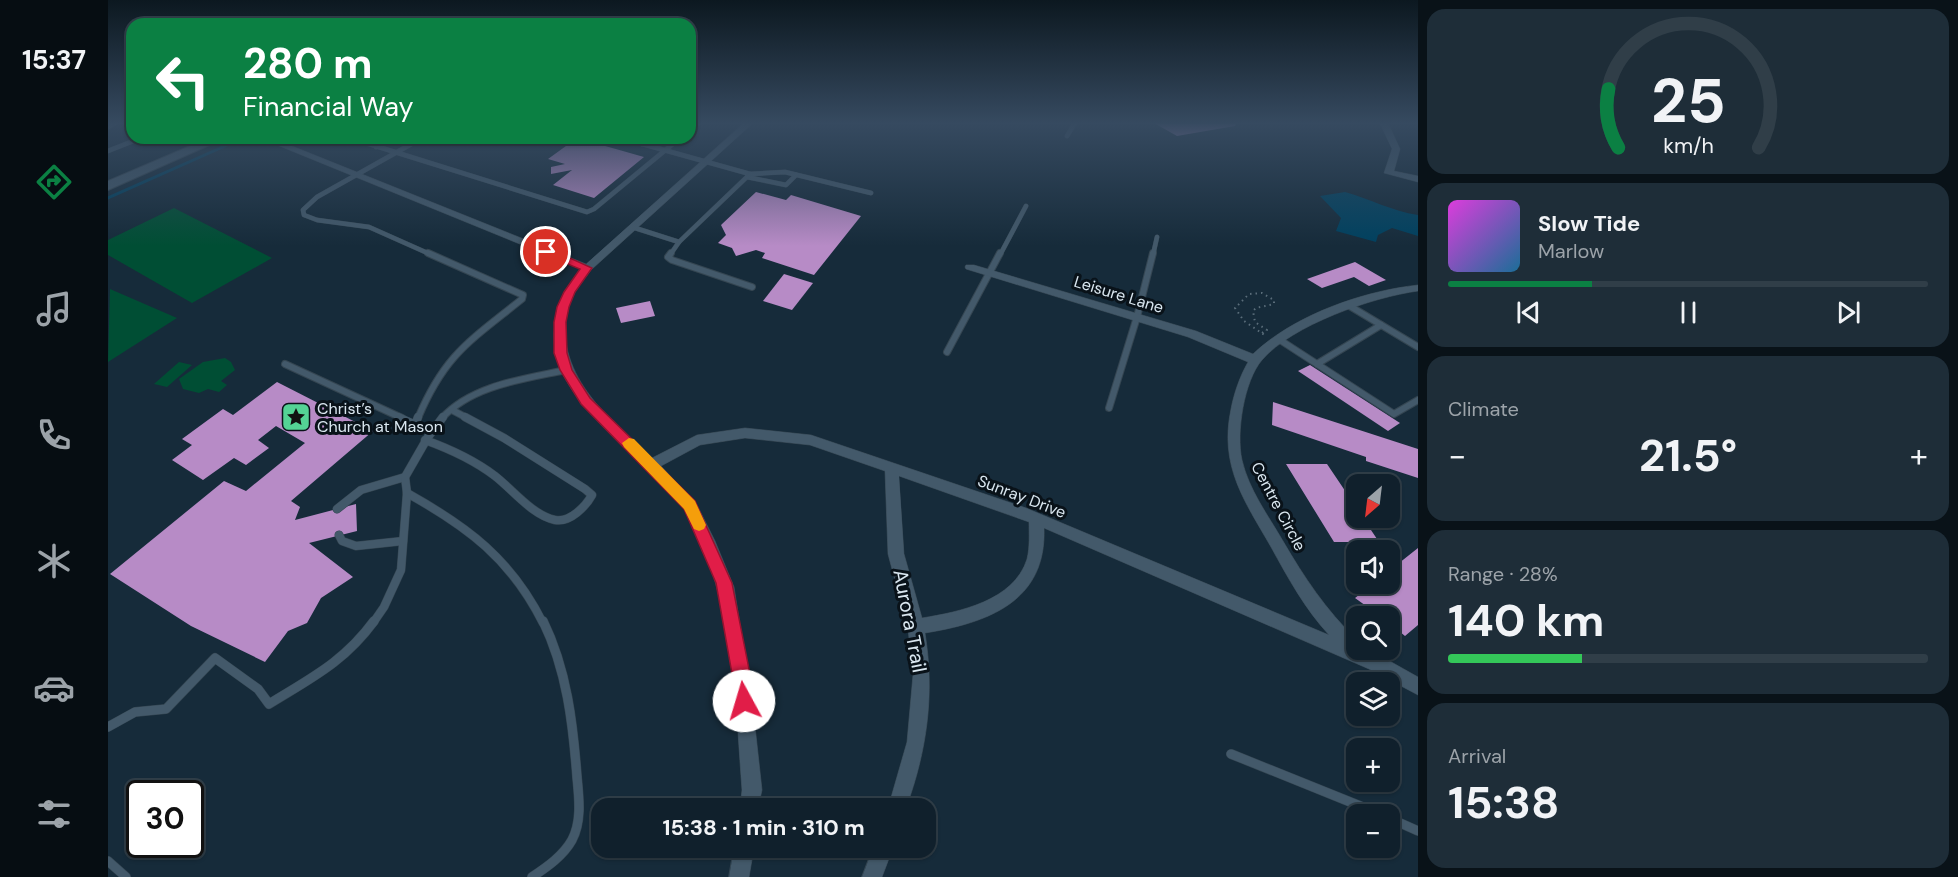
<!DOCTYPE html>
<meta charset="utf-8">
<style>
body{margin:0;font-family:"DM Sans",sans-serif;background:#1e2d38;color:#f1f3f6;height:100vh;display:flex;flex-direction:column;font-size:22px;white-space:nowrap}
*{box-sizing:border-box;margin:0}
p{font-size:20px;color:#9ca3a9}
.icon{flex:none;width:33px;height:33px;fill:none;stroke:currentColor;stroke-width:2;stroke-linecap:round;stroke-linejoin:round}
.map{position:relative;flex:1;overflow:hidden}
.sheet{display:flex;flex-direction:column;gap:9px;padding:9px;background:#091218;width:540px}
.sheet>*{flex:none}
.top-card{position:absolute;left:18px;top:18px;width:570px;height:126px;border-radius:18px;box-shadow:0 2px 4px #0004,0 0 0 2px #303e48;background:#0b8043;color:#fff;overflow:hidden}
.needle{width:39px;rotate:208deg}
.fabs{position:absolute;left:1238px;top:474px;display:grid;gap:12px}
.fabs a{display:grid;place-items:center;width:54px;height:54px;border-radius:12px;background:#10202c;box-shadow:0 2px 4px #0004,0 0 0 2px #303e48;font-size:30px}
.speed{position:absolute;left:18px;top:780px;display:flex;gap:12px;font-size:30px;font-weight:700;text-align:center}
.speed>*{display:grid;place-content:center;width:78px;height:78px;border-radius:50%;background:#10202c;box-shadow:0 2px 4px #0004,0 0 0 2px #303e48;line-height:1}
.speed .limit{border:3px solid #111;border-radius:9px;background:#fff;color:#111}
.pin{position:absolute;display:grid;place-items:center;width:51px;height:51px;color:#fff;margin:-26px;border:3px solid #fff;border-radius:50%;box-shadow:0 2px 6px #0007}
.me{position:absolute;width:66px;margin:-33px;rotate:354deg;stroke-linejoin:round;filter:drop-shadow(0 0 4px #0008)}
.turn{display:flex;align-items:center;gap:21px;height:126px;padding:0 18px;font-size:27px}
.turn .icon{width:78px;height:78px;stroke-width:2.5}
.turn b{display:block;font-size:42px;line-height:51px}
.big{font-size:45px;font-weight:700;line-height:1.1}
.sheet .card{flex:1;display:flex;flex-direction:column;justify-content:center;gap:9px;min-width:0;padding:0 21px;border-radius:18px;background:#1e2d38}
.sheet .dial{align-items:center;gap:0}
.dial svg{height:156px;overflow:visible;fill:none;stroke:#303e48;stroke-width:7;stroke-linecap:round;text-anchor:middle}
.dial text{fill:#f1f3f6;stroke:none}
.song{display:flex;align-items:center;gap:18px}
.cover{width:72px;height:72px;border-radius:9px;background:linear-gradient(135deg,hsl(300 70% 55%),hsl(200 70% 35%))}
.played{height:6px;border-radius:3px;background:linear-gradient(90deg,#0b8043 30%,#303e48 30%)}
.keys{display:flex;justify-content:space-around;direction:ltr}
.heat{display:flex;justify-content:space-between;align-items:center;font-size:33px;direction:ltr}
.charge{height:9px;border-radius:4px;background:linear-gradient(90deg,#34c759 28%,#303e48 0)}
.trip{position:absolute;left:483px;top:798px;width:345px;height:60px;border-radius:18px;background:#10202c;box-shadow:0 2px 4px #0004,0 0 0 2px #303e48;font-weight:700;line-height:60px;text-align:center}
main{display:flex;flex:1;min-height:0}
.dock{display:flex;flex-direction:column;width:108px;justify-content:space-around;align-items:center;background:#060d12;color:#9ca3a9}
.dock .icon{width:42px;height:42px}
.dock .selected{color:#0b8043}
.dock b{font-size:27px;color:#f1f3f6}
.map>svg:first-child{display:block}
.green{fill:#004e34}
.water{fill:#00415f}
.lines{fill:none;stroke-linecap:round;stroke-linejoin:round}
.stream{stroke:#00415f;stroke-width:3}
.building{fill:#b78bc6}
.lane-far3-casing{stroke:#354652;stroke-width:5}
.lane-far2-casing{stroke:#354652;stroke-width:8}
.lane-far1-casing{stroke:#354652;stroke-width:9}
.lane-casing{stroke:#354652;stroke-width:10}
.street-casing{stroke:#354652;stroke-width:1}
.secondary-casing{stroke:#354652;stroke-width:2}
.path{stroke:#5a6d7a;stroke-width:2;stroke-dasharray:1.5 4;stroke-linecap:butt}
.lane-far3{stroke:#43596a;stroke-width:4.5}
.lane-far2{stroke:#43596a;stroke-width:6}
.lane-far1{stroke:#43596a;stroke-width:8}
.lane{stroke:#43596a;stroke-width:9}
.street{fill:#43596a;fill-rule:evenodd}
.secondary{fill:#43596a;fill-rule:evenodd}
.route{fill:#e11d48;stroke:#92132f;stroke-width:1.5}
.slow{fill:#f59e0b}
.labels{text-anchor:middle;stroke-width:6;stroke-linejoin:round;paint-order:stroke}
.street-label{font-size:16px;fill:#dae7f0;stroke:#091219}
.poi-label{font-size:16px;fill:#dae7f0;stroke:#091219;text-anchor:start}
.near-street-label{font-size:20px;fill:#dae7f0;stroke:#091219}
</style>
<main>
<nav class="dock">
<b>15:37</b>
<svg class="icon selected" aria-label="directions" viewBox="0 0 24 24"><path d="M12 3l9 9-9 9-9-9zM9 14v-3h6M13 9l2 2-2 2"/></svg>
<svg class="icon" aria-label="music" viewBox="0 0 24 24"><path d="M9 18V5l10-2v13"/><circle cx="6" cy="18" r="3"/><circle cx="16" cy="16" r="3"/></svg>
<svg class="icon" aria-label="phone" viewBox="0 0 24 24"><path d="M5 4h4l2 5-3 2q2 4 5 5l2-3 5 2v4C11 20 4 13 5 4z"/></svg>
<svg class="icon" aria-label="climate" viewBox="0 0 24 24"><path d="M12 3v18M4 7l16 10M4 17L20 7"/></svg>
<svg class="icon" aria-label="car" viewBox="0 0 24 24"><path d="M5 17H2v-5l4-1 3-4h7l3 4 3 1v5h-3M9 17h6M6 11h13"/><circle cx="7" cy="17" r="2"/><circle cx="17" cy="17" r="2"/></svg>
<svg class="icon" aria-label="filters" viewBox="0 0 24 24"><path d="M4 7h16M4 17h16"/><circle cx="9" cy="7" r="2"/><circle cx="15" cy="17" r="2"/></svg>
</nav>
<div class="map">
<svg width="1310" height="877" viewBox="0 0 1310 877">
<rect width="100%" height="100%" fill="#162b3a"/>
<!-- green -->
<g class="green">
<polygon points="66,208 164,258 84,303 0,255 0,240"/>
<polygon points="2,289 69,318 0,362"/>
<polygon points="117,358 123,362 127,370 113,381 119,385 111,392 100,389 91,393 75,389 71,379 95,362"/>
<polygon points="71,362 84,365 59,387 46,384"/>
</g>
<!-- water -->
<path class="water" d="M 1237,192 C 1262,199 1284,211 1310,215 L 1310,236 L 1284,228 L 1270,235 L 1268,242 L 1228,231 L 1233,218 L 1212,196 Z"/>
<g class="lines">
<!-- stream -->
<polyline class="stream" points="0,198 126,142"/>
</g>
<!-- building -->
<g class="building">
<polygon points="1046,123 1086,124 1128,123 1127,126 1069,136"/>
<polygon points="469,138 536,157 486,198 445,185 464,170 443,174 443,167 457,164 440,159"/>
<polygon points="648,192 678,200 683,195 753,216 706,275 654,258 657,253 648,250 628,256 624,248 610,243 618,235 613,225"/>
<polygon points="1247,262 1278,280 1261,286 1246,277 1214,288 1199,279"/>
<polygon points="676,274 705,283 684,310 655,301"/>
<polygon points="542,301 547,316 513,323 508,308"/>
<polygon points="1202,365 1292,423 1280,431 1190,371"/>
<polygon points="169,382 265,431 183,501 192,507 187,520 248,504 249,531 201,543 245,577 213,598 199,623 180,631 157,662 83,626 2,574 116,481 138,491 197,443 168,426 150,440 161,448 138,465 126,458 95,480 64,460 84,445 74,439 115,409 125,415"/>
<polygon points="1165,402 1310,449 1310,478 1258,461 1258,457 1164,425"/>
<polygon points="1178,464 1219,464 1248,507 1248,518 1255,518 1271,542 1226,542"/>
<polygon points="1310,548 1310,625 1297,636 1281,623 1281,616 1272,616 1247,598 1265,584 1281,584 1281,571"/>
</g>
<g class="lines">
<!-- lane-far3 casing -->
<g class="lane-far3-casing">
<g id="lane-far3">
<polyline points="0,127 7,123"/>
<polyline points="582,130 591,123"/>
<polyline points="959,136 967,123"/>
<polyline points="242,138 479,212 486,209 572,138"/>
<polyline points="314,138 209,197 195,210 196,215 209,220 261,227 324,255"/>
<polyline points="513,138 642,174 571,242 524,227"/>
<polyline points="534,144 542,138"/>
<polyline points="268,147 284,138"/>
<polyline points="0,151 33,138"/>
<polyline points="642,174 677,172 763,193"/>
<polyline points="639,177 678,185 688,175"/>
<polyline points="562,255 571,242"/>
<polyline points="892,255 918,206"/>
<polyline points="1045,255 1049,237"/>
</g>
</g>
<!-- lane-far2 casing -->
<g class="lane-far2-casing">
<g id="lane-far2">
<polyline points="563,253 560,257 564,260 644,287"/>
<polyline points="1240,305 1310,347"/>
<polyline points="1172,340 1286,414 1310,400"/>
<polyline points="839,352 892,253"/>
<polyline points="177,364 294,418"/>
<polyline points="1209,364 1273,325"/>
<polyline points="1001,408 1029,317 1045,253"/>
<polyline points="344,410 359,418"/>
<path d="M 310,418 C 337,354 362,341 414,299 L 415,295 L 320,253"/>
<path d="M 334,418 C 364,385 416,379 458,370"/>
</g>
</g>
<!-- lane-far1 casing -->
<g class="lane-far1-casing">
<g id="lane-far1">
<polyline points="290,417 323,432"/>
<polyline points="307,425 310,417"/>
<path d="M 317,440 C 342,449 366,460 387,476 C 405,490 424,515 447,520 C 462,523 478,506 484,495 L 477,489 L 396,438 L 357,417"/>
<path d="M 299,493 C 360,527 403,559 435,623"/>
<polyline points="229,509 253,490 297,477"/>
<polyline points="231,535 234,541 248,546 295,541"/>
<polyline points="265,623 276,607 293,570 299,493 297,477 320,437 335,417"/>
</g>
</g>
<!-- lane casing -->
<g class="lane-casing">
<g id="lane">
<path d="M 0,727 L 27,712 L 58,709 L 107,658 L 150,689 L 161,704 C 203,678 236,662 266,621"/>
<polyline points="1123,754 1272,814"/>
<polyline points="1281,818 1310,831"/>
<polyline points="0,861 18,877"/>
<path d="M 424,877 C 439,867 455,856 464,840 C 474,821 471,798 469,777 C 465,724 459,670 435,621"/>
</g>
</g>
<!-- street casing -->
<g class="street-casing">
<g id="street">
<path d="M 636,123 L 645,123 L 483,270 C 475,281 465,292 461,306 C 442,371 501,419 544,458 L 589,435 L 637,428 L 703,435 L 918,508 L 1221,635 C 1197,609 1180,578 1163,547 C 1136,500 1111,466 1123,409 C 1126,393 1132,376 1140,362 L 1080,337 L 858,269 L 857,267 L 858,265 L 866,265 L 1088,331 L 1145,354 C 1186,315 1255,291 1310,285 L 1310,291 C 1265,297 1184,325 1154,360 C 1136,381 1128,433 1134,460 C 1141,490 1160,515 1175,541 C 1196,577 1218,610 1248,639 L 1248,650 L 1262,650 L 1310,677 L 1310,695 L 1261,669 L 936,528 C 939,602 879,623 817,633 C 827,694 819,751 798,808 L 780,808 L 799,742 L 805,675 L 800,629 L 780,554 L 777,471 L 702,445 L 637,438 L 592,445 L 553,466 L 589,505 L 607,541 L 626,587 L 645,708 L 654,790 L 650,808 L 632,808 L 634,790 C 628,713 627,625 597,554 C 591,539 585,522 576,509 C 522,434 389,378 473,269 L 152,138 L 164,138 L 478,264 ZM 791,476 L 921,522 C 921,534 922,547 919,559 C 906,601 851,612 814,618 L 796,554 Z"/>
<polygon points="1272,123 1280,123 1292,149 1286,171 1310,176 1310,182 1276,173 1284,149"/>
<polygon points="626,848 646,848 641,877 621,877"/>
<polygon points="765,848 785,848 774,877 754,877"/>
</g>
</g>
<!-- secondary casing -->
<g class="secondary-casing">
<polygon id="secondary" points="101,138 117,138 0,190 0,181"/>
</g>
<!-- path -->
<polyline class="path" points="1154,333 1159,330 1147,322 1145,311 1148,308 1166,304 1166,300 1154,293 1141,294 1127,308 1136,321 1158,336"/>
<!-- lane-far3 -->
<use href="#lane-far3" class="lane-far3"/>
<!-- lane-far2 -->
<use href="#lane-far2" class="lane-far2"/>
<!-- lane-far1 -->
<use href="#lane-far1" class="lane-far1"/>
<!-- lane -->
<use href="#lane" class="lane"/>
<!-- street -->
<use href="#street" class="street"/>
<!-- secondary -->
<use href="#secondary" class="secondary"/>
</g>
<!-- sky -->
<linearGradient id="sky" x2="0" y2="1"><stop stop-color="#0c1820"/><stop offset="0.5" stop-color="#364a60"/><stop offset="1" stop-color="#364a60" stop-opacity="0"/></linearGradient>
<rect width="1310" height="246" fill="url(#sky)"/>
<!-- route -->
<polygon class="route" points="435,249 442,249 484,268 467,292 461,307 458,322 459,353 464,370 482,398 587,501 624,583 643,679 645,701 643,708 636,710 630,708 608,583 576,509 473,404 452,370 446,353 446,322 449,307 456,292 472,269 435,254"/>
<!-- slow -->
<polygon class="slow" points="521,438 526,439 587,501 598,525 596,529 591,531 586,529 576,509 516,447 514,443"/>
<!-- icons -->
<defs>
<g id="sight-square" transform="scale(1.5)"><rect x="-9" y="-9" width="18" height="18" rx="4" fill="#54d395" stroke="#091219"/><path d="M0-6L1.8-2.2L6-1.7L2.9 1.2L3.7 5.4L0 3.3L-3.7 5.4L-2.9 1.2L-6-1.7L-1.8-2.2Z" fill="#111"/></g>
</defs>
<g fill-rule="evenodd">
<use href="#sight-square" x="188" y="417"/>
</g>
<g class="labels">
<!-- street labels -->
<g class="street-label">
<text transform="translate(1011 294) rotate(17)" y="6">Leisure Lane</text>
<text transform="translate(914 496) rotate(21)" y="6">Sunray Drive</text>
<text transform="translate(1171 506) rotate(62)" y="6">Centre Circle</text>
</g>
<!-- poi labels -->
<g class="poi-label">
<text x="209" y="414">Christ’s<tspan x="209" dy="18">Church at Mason</tspan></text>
</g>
<!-- near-street labels -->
<g class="near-street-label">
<text transform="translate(802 621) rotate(79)" y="7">Aurora Trail</text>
</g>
</g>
</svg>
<div class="fabs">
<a><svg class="needle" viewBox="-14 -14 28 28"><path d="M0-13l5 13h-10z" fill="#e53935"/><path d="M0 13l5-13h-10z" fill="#9ca3a9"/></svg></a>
<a><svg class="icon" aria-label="sound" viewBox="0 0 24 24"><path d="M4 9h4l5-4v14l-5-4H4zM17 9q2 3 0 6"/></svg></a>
<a><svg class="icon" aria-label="search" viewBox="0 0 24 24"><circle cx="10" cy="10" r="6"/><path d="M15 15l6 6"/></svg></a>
<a><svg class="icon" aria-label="layers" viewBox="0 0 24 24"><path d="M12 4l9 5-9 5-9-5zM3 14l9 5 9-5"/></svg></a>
<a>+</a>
<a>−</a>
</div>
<div class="speed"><div class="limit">30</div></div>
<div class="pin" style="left:438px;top:252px;background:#d93025"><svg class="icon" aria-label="arrive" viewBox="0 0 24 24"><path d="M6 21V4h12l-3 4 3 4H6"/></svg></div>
<svg class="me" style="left:636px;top:701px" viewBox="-20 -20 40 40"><circle r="19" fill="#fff"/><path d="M0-13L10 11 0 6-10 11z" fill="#e11d48"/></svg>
<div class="trip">15:38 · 1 min · 310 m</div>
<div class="top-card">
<div class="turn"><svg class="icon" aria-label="left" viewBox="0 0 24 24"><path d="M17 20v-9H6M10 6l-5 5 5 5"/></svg><div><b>280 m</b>Financial Way</div></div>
</div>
</div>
<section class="sheet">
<div class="card dial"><svg viewBox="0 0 100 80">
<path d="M14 69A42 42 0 1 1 86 69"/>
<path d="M14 69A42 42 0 0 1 9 39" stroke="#0b8043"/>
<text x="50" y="56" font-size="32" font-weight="700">25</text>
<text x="50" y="72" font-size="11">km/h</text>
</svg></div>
<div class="card">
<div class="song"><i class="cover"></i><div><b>Slow Tide</b><p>Marlow</p></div></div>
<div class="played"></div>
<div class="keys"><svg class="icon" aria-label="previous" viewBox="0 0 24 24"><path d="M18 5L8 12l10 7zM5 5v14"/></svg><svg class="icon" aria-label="pause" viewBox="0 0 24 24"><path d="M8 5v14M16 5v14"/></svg><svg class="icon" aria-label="next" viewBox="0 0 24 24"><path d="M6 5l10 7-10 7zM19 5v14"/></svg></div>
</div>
<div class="card"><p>Climate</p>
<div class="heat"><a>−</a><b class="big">21.5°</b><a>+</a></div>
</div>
<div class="card"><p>Range · 28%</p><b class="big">140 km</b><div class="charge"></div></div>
<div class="card"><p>Arrival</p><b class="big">15:38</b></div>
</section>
</main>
